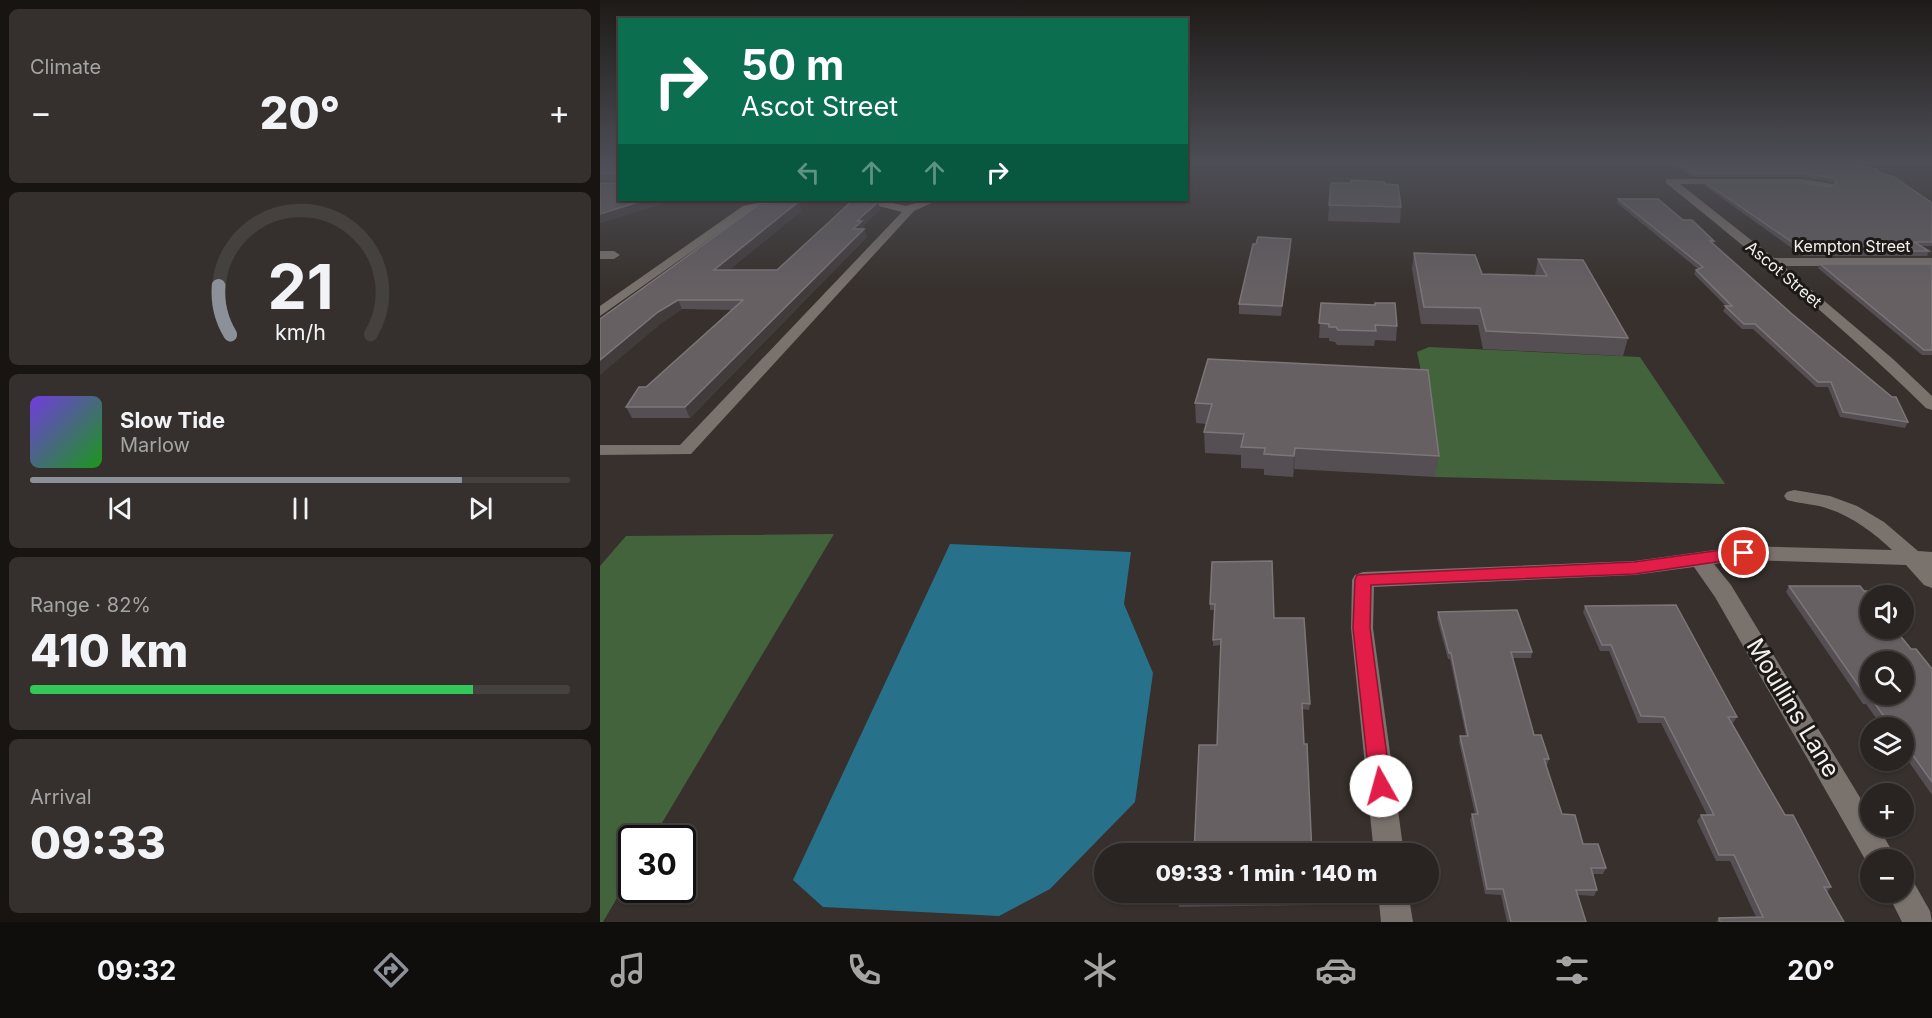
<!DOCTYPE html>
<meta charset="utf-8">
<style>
body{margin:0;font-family:Inter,sans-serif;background:#35302e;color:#f1f3f6;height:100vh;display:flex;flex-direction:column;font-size:22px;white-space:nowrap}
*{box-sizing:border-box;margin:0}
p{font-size:20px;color:#a5a4a5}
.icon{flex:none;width:33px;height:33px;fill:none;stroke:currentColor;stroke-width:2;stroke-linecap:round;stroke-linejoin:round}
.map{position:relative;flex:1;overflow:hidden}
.sheet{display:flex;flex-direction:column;gap:9px;padding:9px;background:#171412;width:600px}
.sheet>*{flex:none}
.top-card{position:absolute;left:18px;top:18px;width:570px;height:183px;border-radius:0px;box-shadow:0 2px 4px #0004,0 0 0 2px #45413f;background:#0b6e4f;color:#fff;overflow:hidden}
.tools{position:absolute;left:1260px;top:585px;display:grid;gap:12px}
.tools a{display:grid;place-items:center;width:54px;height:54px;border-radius:50%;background:#292421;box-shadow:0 2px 4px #0004,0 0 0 2px #45413f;font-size:30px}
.speed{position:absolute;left:18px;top:825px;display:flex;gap:12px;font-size:30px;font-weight:700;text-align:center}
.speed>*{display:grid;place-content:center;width:78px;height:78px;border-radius:50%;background:#292421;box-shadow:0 2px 4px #0004,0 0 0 2px #45413f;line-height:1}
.speed .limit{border:3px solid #111;border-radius:9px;background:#fff;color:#111}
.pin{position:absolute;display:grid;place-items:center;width:51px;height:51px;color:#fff;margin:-26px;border:3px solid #fff;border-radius:50%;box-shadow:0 2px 6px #0007}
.me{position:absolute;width:66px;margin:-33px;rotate:353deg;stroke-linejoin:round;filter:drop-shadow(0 0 4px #0008)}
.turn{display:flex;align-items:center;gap:21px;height:126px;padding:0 24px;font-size:27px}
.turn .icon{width:78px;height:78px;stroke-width:2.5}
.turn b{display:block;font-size:42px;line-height:51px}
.lanes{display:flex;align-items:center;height:57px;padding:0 24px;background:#0003;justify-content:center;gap:30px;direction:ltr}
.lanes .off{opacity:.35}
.big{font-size:45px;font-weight:800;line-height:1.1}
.sheet .widget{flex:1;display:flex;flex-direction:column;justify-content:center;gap:9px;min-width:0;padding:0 21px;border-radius:9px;background:#35302e}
.sheet .dial{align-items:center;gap:0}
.dial svg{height:156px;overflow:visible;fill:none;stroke:#45413f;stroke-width:7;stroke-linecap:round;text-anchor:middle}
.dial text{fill:#f1f3f6;stroke:none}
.song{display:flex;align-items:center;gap:18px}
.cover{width:72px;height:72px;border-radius:9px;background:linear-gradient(135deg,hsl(260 70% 55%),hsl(120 70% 35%))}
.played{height:6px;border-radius:3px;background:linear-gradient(90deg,#8c9099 80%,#45413f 80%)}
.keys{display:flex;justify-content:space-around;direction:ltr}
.heat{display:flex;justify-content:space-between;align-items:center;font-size:33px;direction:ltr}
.charge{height:9px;border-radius:4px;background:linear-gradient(90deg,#34c759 82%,#45413f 0)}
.trip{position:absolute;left:494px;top:843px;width:345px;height:60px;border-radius:30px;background:#292421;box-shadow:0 2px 4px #0004,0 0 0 2px #45413f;font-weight:800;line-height:60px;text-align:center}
.menu{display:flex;height:96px;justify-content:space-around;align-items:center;background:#100e0d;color:#a5a4a5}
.menu .icon{width:42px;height:42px}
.menu .active{color:#8c9099}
.menu b{font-size:27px;color:#f1f3f6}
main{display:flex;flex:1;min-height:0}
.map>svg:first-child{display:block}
.green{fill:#43633d}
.water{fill:#27718a}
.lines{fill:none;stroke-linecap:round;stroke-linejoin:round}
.minor{fill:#7a726d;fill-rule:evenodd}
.wall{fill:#554e53}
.shaded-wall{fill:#423b3c}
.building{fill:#666063;stroke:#7c7679;stroke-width:1.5;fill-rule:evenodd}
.route{fill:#e11d48;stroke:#92132f;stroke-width:1.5}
.labels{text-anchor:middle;stroke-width:6;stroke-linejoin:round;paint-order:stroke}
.far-street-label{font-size:16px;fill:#f4f0ed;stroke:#1c1917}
.near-street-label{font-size:24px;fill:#f4f0ed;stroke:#1c1917}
</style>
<main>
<section class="sheet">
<div class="widget"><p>Climate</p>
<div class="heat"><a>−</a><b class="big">20°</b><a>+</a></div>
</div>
<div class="widget dial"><svg viewBox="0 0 100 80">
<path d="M14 69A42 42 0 1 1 86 69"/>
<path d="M14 69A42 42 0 0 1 8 44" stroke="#8c9099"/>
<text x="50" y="56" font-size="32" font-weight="700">21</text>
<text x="50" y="72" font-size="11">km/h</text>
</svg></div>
<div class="widget">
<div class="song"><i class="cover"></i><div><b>Slow Tide</b><p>Marlow</p></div></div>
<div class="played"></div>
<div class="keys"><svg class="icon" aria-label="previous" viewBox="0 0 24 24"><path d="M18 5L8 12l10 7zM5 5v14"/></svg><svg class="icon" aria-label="pause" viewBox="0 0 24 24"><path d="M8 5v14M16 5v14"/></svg><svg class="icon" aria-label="next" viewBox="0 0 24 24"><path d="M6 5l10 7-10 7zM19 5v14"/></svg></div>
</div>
<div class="widget"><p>Range · 82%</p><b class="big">410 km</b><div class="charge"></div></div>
<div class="widget"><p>Arrival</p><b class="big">09:33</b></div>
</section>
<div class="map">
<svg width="1332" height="922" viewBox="0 0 1332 922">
<rect width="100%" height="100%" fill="#37302c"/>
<!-- green -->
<g class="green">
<polygon points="829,347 1040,357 1125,484 835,477 825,390 817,352"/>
<polygon points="234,534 53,838 32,838 31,874 3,922 0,922 0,566 26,536"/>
</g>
<!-- water -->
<polygon class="water" points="350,544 531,552 524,604 553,673 535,802 450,889 399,916 223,907 193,880"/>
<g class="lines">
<!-- minor -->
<g class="minor">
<path d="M 1066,179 L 1202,179 L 1232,184 L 1233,186 L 1228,189 L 1202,185 L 1080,184 L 1174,258 L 1332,258 L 1332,266 L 1183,266 L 1293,359 L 1332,396 L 1332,410 L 1326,408 C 1245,328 1155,255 1066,183 Z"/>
<polygon points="171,200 280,200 306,206 325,200 338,200 314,211 91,454 0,455 0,445 80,445 302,212 275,205 229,202 182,204 151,210 0,316 0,306 143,206"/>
<polygon points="0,251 14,251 20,255 14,259 0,259"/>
<path d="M 1194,490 L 1230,496 L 1257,506 L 1284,522 L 1318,551 L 1332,552 L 1332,588 L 1324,585 L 1306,565 L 1144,560 L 1114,564 L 1131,585 L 1270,814 L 1270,826 L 1278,826 L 1297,860 L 1270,860 L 1270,868 L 1115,597 L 1094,567 L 1034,575 L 774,587 L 773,628 L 804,854 L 774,854 L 751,628 L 752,580 L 755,575 L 763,572 L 1034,561 L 1144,546 L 1292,550 C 1274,533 1253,517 1229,509 C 1216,504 1201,504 1187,500 L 1184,496 L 1187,492 Z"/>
<polygon points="1304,877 1313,881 1330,911 1332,922 1302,922 1287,892 1304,892"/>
<polygon points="778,892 808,892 813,922 781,922"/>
</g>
</g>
<!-- wall -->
<g class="wall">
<polygon points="0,162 20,162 20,200 74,200 0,223 16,183 19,181 0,181"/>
<polygon points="1071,162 1251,162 1279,170 1278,172 1332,203 1332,246 1321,246 1329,251 1327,256 1203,256 1105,186 1106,183 1229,187 1234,184 1232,182 1202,177 1091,177"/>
<polygon points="785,184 801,207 800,223 728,221 729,205"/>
<polygon points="1018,199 1083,220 1114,241 1113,244 1308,422 1305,428 1240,417 1228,387 1216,387 1153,329 1142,329 1123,311 1126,306 1094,274 1096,270 1098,269 1017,203"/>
<polygon points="198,202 201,211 129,270 177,270 278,202 280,210 263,226 267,237 90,418 32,418 26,407 46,387 132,310 82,309 63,322 0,319"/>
<polygon points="691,247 681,316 639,314 639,304"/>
<polygon points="814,253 882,274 936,276 935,275 938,259 1028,338 1023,356 883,349 878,325 821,324 812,269"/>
<polygon points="1220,264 1332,264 1332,355 1322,355 1218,268"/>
<polygon points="721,303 797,326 796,341 775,340 774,346 737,345 735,342 729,341 729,338 719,338"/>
<polygon points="608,359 839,456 835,477 694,469 693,477 664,475 664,469 641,468 641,455 605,453 604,432 606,424 596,423 595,403"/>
<polygon points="612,562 674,618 710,704 709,710 702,709 621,645 613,646 614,610 610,610 610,604"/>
<polygon points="1189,586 1311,649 1332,669 1332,795 1304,755 1304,728 1283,728 1266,704 1263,704 1186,592"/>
<polygon points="985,606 1137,717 1133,723 1132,723 1185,815 1231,887 1227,892 1244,922 1116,922 1119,918 1156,917 1130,861 1116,861 1097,821 1101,815 1107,815 1061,723 1038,723 1009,651 1000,651 983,612"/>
<polygon points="838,612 932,652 931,658 913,658 934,735 949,759 947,765 946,765 962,814 983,844 1006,868 1003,874 992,874 997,890 994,896 978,895 986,922 907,922 901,895 885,894 870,820 872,814 875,814 859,742 860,736 866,736 850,659 848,659 837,618"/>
<polygon points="715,899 714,905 579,907 578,901"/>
</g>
<!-- shaded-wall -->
<g class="shaded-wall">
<polygon points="586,162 590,162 586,177"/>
<polygon points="45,200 74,200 0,223 0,214"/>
<polygon points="198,202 201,211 118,279 114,270"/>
<polygon points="278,202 280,210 263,226 267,237 90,418 85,407 253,229 257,221"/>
<polygon points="691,239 691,247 681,316 682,306"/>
<polygon points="78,300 82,309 63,322 0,375 0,360 58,312"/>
<polygon points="695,448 694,469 693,477 694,456"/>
</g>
<!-- building -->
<g class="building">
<polygon points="0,162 20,162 20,200 45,200 0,214 0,183 16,183 19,181 18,174 0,173"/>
<polygon points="1077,162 1251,162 1279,170 1274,171 1294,177 1332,203 1332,242 1314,242 1329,251 1205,251 1106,183 1203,183 1229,187 1237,183 1234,178 1203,173 1092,173"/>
<polygon points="751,180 784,182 785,184 798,185 801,207 729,205 731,183 751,183"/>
<polygon points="1018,199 1058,199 1083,220 1092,220 1114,241 1110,241 1192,314 1292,397 1296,397 1308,422 1243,412 1231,382 1218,382 1155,324 1144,324 1125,306 1132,306 1096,270 1103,267"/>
<polygon points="252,201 278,202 257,221 262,221 253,229 264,229 85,407 26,407 39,387 46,387 143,300 78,300 58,312 0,360 0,319 161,203 198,202 114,270 177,270"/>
<polygon points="658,237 691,239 682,306 639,304 653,244 656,244"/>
<polygon points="814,253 875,255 882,274 947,276 938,259 983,260 1028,338 886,331 880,308 824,307"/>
<polygon points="1220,264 1332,264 1332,350 1324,350"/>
<polygon points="721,303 775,305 775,303 795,303 797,326 775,325 776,331 738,330 736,327 729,327 729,324 719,323"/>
<polygon points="608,359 828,370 839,456 695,448 694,456 664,454 665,448 641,447 644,434 604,432 612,404 595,403"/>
<polygon points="672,561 674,618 704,618 710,704 702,703 704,744 707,744 712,854 594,854 599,745 617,745 621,639 613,640 615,604 610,604 612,562"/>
<path d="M 1189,586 L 1260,586 L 1264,591 L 1279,591 L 1282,596 L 1270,596 L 1270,628 L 1294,628 L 1311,649 L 1316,649 L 1332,669 L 1332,782 L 1304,743 L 1304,728 L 1292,728 L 1271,698 L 1267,698 ZM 1270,662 L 1304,662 L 1304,694 L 1270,694 Z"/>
<polygon points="1076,605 1137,717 1128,717 1185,815 1193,815 1231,887 1224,887 1244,922 1120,922 1119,918 1163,917 1134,855 1119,855 1101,815 1114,815 1064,717 1041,716 1011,645 1002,645 985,606"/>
<polygon points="917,610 932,652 911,652 934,735 941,735 949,759 944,759 962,814 975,815 983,844 998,844 1006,868 991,868 997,890 976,890 986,922 911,922 903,889 887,889 872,814 878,814 860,736 868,736 851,653 849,653 838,612"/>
<polygon points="579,892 714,892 715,899 578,901"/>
</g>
<!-- sky -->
<linearGradient id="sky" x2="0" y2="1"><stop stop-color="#1e1a18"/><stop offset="0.56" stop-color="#4d4e56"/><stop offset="1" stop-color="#4d4e56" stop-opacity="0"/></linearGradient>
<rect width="1332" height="291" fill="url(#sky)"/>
<!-- route -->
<polygon class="route" points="1144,547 1150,549 1152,553 1150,557 1034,574 771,585 770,628 791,786 788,792 781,795 773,792 770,786 753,628 755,580 757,575 1034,562"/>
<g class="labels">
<!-- far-street labels -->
<g class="far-street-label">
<text x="1252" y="252">Kempton Street</text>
<text transform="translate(1184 274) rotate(40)" y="6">Ascot Street</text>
</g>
<!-- near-street labels -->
<g class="near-street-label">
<text transform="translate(1193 708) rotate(59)" y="8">Moullins Lane</text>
</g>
</g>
</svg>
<div class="tools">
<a><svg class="icon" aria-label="sound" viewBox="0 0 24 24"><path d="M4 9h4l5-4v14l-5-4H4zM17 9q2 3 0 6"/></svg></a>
<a><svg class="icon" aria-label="search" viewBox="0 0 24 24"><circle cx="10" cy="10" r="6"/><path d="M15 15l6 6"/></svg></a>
<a><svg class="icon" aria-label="layers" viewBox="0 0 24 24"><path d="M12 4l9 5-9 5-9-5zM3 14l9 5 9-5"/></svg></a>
<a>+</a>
<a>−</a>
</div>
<div class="speed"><div class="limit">30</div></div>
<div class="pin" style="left:1144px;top:553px;background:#d93025"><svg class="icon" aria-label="arrive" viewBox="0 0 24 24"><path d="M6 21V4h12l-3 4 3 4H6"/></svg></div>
<svg class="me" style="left:781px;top:786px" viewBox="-20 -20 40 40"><circle r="19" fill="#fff"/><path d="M0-13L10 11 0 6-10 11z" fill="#e11d48"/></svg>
<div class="trip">09:33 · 1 min · 140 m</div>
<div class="top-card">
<div class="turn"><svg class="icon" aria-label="right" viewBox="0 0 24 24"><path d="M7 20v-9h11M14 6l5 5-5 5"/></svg><div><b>50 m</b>Ascot Street</div></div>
<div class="lanes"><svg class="icon off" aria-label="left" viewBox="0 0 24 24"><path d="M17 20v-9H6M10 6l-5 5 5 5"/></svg><svg class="icon off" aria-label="ahead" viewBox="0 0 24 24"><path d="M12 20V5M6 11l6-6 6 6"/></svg><svg class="icon off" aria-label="ahead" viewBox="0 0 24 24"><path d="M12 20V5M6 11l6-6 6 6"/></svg><svg class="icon" aria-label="right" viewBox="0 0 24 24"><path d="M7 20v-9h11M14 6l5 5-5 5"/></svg></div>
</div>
</div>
</main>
<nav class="menu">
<b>09:32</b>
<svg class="icon active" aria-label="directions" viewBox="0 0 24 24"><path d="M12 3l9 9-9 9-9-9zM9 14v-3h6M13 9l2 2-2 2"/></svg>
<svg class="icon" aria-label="music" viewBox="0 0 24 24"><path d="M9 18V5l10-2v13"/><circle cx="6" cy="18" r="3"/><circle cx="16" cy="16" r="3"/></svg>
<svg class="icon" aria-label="phone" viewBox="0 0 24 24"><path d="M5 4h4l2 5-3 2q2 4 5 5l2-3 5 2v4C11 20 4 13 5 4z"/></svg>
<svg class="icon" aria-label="climate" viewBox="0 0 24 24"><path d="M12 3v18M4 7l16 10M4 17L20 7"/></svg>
<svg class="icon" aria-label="car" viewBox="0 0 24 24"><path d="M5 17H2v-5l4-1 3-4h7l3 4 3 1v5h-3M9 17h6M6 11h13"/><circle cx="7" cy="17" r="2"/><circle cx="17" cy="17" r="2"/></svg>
<svg class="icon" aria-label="filters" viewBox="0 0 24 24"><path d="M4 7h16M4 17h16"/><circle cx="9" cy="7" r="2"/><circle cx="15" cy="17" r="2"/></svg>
<b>20°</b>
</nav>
